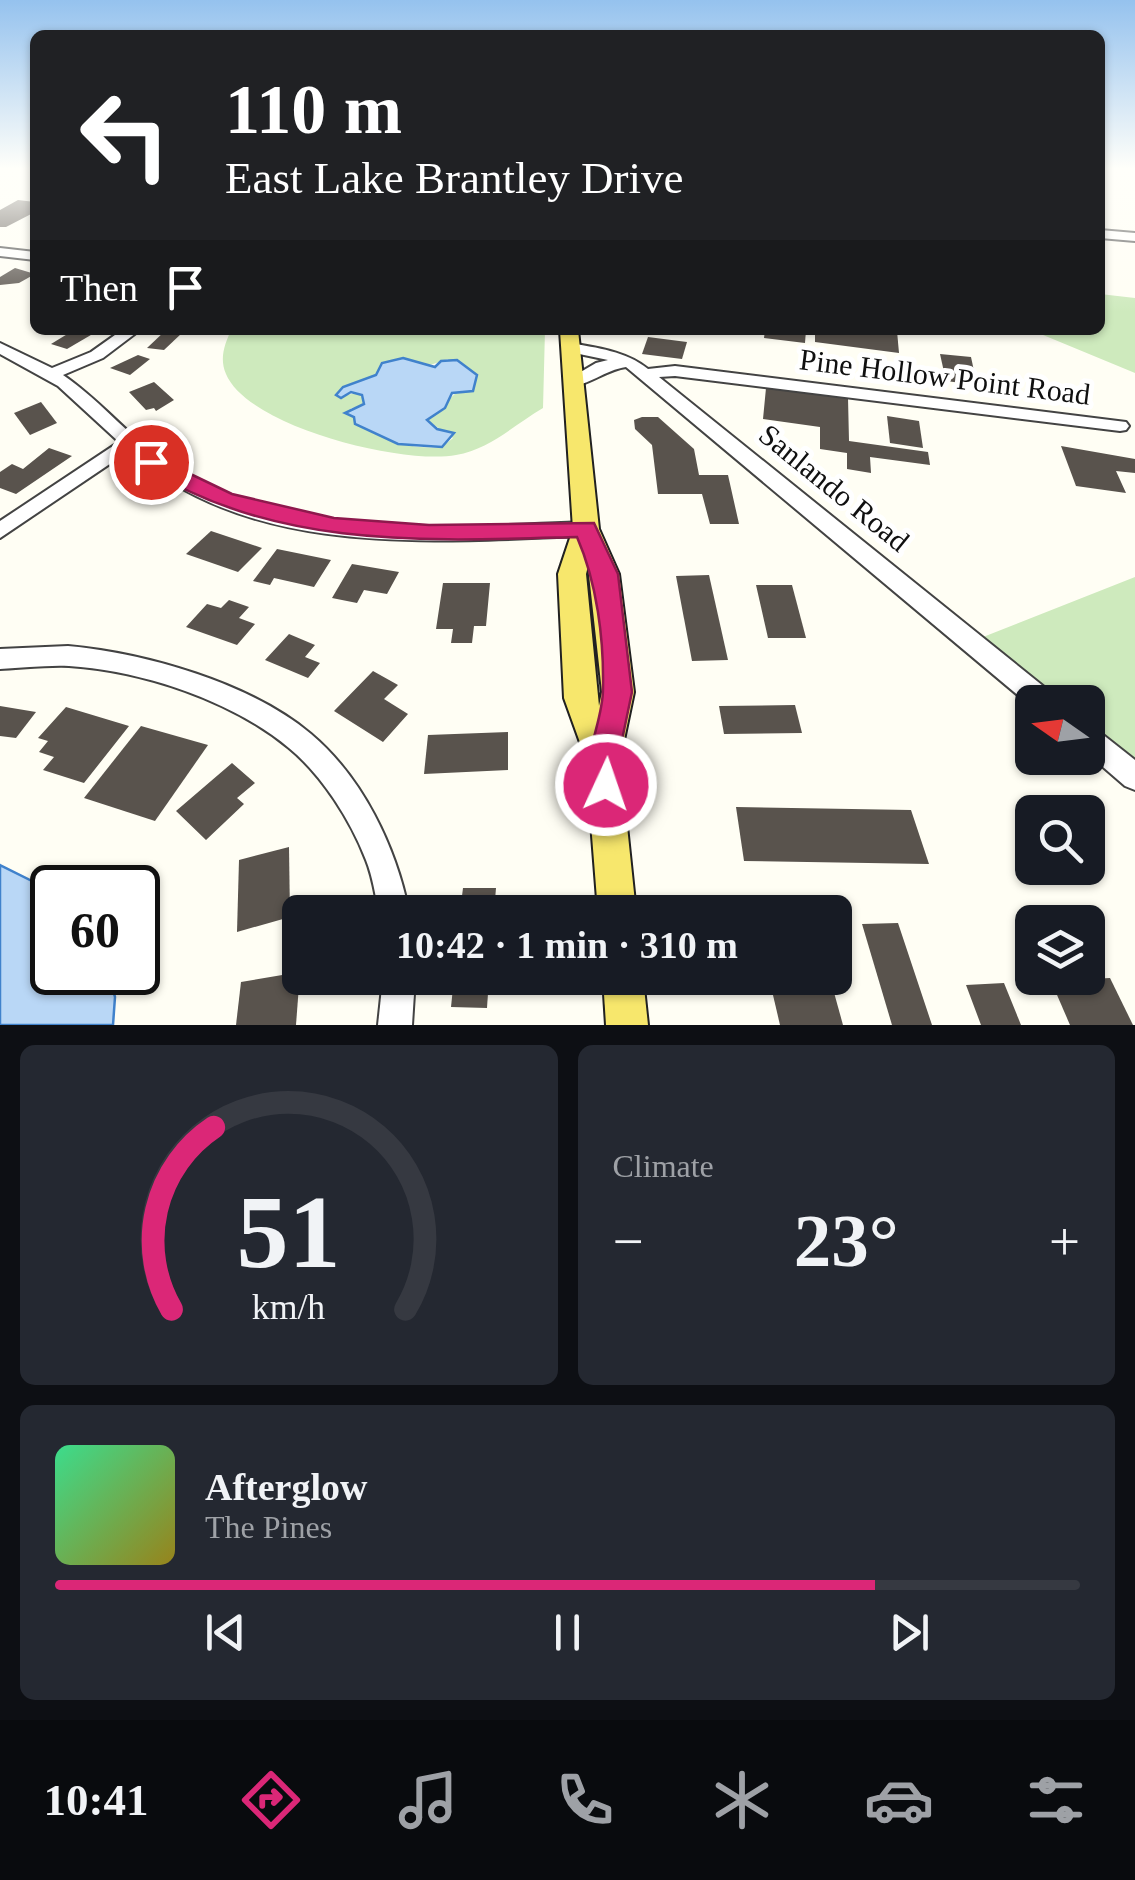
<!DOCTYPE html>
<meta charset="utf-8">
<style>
body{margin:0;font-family:"Times New Roman",serif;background:#242831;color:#f1f3f6;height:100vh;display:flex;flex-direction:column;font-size:38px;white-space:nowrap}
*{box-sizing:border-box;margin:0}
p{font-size:32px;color:#9ea1a6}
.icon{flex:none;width:55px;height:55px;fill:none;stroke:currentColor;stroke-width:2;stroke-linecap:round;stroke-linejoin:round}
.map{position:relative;height:1025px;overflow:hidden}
.details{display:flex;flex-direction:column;gap:20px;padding:20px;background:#0d0f14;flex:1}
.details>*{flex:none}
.guide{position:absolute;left:30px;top:30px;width:1075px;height:305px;border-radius:15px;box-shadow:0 2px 8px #0004;background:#202124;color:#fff;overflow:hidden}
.needle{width:65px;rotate:284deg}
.buttons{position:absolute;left:1015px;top:685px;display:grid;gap:20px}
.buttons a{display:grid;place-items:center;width:90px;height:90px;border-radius:15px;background:#171b24;box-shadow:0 2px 8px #0004;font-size:50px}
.speed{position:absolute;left:30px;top:865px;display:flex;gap:20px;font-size:50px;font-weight:700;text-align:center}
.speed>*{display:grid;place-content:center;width:130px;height:130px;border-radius:50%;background:#171b24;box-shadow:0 2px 8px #0004;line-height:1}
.speed .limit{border:5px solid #111;border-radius:15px;background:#fff;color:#111}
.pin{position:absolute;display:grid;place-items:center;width:85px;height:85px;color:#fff;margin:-42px;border:5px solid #fff;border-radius:50%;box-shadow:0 2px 10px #0007}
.me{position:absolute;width:110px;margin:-55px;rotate:3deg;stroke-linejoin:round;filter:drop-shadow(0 0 8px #0008)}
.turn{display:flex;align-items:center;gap:35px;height:210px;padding:0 30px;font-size:45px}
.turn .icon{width:130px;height:130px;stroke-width:2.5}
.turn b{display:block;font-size:70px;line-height:85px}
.then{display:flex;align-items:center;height:95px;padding:0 30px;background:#0003;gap:20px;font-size:38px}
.big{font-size:75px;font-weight:700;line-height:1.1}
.details .widget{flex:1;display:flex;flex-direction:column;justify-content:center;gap:15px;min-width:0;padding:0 35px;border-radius:15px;background:#242831}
.details .dial{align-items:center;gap:0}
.dial svg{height:260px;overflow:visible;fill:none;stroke:#363941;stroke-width:7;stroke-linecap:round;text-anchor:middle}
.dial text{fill:#f1f3f6;stroke:none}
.song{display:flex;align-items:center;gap:30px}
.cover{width:120px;height:120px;border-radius:15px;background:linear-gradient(135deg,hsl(150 70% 55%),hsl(50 70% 35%))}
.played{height:10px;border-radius:5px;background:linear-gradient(90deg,#db2777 80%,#363941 80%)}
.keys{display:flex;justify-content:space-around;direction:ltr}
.heat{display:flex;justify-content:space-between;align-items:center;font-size:55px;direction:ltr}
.details .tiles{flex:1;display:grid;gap:20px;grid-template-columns:1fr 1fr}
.widget:last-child{grid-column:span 2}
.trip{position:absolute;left:282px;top:895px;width:570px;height:100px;border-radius:15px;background:#171b24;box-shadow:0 2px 8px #0004;font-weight:700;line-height:100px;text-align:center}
.menu{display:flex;height:160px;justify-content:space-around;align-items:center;background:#090b0e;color:#9ea1a6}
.menu .icon{width:70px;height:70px}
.menu .current{color:#db2777}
.menu b{font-size:45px;color:#f1f3f6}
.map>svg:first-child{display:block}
.green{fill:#ceeabd;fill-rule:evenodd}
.water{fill:#b9d7f6;stroke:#4082cc;stroke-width:2.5}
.building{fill:#59534d}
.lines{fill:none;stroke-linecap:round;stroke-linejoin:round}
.minor-casing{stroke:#434343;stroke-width:4}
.major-casing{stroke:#212121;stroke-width:4}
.minor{fill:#fff;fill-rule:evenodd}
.major{fill:#f7e76c;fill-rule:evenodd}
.route{fill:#db2777;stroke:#8e194d;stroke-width:2.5}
.labels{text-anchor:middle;stroke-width:10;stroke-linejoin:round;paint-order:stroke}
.street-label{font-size:30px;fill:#101010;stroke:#fff}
</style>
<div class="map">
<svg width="1135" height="1025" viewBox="0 0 1135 1025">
<rect width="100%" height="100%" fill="#fffef4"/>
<!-- green -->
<g class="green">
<polygon points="1100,294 1135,298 1135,373 1031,330 1100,330"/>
<path d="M 231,330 L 545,330 L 543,408 C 514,425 490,449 456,455 C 403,465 248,427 226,374 C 219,358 225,344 231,330 ZM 403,358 C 426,369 427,366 448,359 L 458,391 L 427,420 L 453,438 L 442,447 C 406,450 374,438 350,414 L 351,408 L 361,407 L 364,400 L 358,393 L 346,395 L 343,387 L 376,375 Z"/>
<polygon points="1135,577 1135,766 1088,727 1088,702 1057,702 978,639"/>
</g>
<!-- water -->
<g class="water">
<polygon points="403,358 435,367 441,361 457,360 477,375 473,391 452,393 445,408 427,420 437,429 454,433 442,447 398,444 355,424 354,417 345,413 364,404 362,395 351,392 341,398 336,395 343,387 376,375 382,363"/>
<polygon points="0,865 52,891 52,972 108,973 115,997 113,1025 0,1025"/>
</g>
<!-- building -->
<g class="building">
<polygon points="18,200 35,202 35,212 6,227 0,227 0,210"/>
<polygon points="15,268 35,274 19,283 0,285 0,277"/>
<polygon points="74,330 96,332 67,349 51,344"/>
<polygon points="765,330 806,330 805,343 764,338"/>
<polygon points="815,330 897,331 899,353 815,342"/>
<polygon points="165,331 182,333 164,350 147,348"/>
<polygon points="648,337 687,342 682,359 642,354"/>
<polygon points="940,354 971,357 977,385 946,381"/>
<polygon points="138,355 150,359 130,375 110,368"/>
<polygon points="154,382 174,400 156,411 154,408 146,410 129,392"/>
<polygon points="766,388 848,398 849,441 928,452 930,465 870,457 871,473 847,469 847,453 820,449 820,427 763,419"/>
<polygon points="41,402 57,423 30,435 14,413"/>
<polygon points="887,416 919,421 923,448 890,443"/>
<polygon points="642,417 658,417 694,449 699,475 728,475 739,524 710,524 702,494 658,494 652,445 635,429 634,420"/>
<polygon points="1061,446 1135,459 1135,473 1116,471 1126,493 1076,486"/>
<polygon points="49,448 72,456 16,494 0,488 0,472 12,464 23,469"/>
<polygon points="211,531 262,548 238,572 186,554"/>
<polygon points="277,549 331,560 314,587 274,578 270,585 253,581"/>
<polygon points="352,564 399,572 387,594 364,590 357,603 332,598"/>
<polygon points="709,575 728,660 692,661 676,576"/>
<polygon points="443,583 490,583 486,626 474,626 472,643 451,643 453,629 436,629"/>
<polygon points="756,585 792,585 806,638 768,638"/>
<polygon points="229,600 249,607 239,618 255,624 237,645 186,627 207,604 221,608"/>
<polygon points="289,634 315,645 305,657 320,663 308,678 265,660"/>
<polygon points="373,671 398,685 384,699 408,714 383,742 334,711"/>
<polygon points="795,705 802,733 724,734 719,706"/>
<polygon points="0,706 36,712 16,738 0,736"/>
<polygon points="66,707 129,726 84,783 43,770 54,757 39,752 48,741 38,738"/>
<polygon points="141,726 208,745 155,821 84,798"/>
<polygon points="508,732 508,770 424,774 428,735"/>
<polygon points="232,763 255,783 237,798 244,804 206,840 176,811"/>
<polygon points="736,807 911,810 929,864 744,861"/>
<polygon points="289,847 290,917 237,932 239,860"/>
<polygon points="463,888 496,888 494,912 460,912"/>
<polygon points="898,923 932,1025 892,1025 862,924"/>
<polygon points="300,972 296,1025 236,1025 241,982"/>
<polygon points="454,978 489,978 487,1008 451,1007"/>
<polygon points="769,978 830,978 843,1025 780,1025"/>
<polygon points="1110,978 1133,1025 1070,1025 1051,981"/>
<polygon points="1004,983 1021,1025 981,1025 966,985"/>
</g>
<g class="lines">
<!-- minor casing -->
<g class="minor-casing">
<g id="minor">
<polygon points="1100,230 1135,233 1135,241 1100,238"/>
<polygon points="0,248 35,252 35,260 0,256"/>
<path d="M 122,330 L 140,330 L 103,358 L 63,375 C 103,402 133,442 174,468 C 289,543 456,526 586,522 L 596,529 L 586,536 C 435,541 251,560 129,451 L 0,538 L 0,521 L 119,442 L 58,386 L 0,354 L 0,343 L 52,368 L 91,352 Z"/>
<path d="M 570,343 C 597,348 626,351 648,369 L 675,366 L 1126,422 L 1129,426 L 1126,430 L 1120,431 L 675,376 L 659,377 L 1053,694 L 1056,702 L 1032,702 L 1032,707 L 626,367 C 604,370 586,388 567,386 L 567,380 L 596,363 L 608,360 L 565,351 L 565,345 Z"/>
<path d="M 68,646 C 145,653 251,683 311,734 C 363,778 396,847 409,912 L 379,912 C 375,895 373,877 366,860 C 351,821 322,775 289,748 C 231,700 143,671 69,666 C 46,665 23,668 0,669 L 0,649 Z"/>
<polygon points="1088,726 1097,730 1135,760 1135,790 1125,786 1088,754"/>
<polygon points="383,978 415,978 412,1025 378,1025"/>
</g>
</g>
<!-- major casing -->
<g class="major-casing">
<g id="major">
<path d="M 560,330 L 578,330 L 599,529 L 619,574 L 634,692 L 620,759 L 636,912 L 598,912 L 586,759 L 564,698 L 558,574 L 573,529 ZM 588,566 L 602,692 L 599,706 L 586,574 Z"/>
<polygon points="603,978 643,978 648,1025 606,1025"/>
</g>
</g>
<!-- minor -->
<use href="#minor" class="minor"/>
<!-- major -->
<use href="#major" class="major"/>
</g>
<!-- sky -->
<linearGradient id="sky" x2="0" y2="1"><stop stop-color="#95c2ee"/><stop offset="0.54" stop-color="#fffffa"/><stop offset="1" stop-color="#fffffa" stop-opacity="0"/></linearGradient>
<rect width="1135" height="312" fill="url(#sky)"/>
<!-- route -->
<path class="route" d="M 151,455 L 232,494 L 334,518 L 429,525 L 594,523 L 618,574 L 632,692 L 618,759 L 621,785 L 617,796 L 606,800 L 595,796 C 578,759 603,726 603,689 C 604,639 597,583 577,537 C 429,541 274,550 143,466 L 140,462 Z"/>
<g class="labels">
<!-- street labels -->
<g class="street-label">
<text transform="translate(945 377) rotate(7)" y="10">Pine Hollow Point Road</text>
<text transform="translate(834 488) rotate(39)" y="10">Sanlando Road</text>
</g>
</g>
</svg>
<div class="buttons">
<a><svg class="needle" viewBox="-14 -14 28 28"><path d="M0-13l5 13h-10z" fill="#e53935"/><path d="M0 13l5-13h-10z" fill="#9ea1a6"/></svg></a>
<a><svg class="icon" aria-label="search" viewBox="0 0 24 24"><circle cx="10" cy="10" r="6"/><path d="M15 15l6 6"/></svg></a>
<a><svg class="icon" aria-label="layers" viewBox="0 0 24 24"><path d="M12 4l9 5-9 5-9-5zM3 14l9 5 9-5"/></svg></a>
</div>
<div class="speed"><div class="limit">60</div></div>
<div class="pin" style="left:151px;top:462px;background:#d93025"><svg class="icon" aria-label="arrive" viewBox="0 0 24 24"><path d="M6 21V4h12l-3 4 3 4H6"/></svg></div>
<svg class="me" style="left:606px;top:785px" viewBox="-20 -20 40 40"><circle r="17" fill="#db2777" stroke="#fff" stroke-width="3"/><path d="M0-11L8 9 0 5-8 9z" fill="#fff"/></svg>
<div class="trip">10:42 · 1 min · 310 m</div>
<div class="guide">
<div class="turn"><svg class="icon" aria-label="left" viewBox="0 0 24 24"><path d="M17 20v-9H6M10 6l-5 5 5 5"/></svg><div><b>110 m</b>East Lake Brantley Drive</div></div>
<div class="then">Then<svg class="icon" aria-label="arrive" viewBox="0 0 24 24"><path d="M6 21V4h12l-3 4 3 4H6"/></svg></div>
</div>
</div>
<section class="details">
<div class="tiles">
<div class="widget dial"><svg viewBox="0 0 100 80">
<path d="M14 69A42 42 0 1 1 86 69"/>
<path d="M14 69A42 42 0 0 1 27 13" stroke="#db2777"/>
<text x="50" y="56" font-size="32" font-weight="700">51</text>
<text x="50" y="72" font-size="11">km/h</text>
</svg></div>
<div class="widget"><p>Climate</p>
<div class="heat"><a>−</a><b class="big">23°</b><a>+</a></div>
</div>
<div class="widget">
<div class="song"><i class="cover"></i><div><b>Afterglow</b><p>The Pines</p></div></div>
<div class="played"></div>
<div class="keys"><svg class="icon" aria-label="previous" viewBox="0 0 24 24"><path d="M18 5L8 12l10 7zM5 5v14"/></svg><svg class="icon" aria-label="pause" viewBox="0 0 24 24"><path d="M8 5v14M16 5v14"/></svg><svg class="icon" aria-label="next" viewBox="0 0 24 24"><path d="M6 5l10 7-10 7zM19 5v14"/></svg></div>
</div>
</div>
</section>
<nav class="menu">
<b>10:41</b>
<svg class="icon current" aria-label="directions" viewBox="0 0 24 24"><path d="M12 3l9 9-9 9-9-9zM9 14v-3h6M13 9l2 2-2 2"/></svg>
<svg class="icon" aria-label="music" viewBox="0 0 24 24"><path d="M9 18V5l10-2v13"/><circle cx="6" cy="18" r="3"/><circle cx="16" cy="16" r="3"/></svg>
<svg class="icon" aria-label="phone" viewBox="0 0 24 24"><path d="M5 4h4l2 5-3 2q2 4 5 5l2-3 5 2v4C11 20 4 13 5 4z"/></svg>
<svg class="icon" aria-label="climate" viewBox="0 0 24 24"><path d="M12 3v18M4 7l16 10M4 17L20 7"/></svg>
<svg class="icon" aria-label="car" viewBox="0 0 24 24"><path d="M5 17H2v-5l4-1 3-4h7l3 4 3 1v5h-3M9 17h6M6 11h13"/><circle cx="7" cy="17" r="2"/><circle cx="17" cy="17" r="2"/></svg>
<svg class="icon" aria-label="filters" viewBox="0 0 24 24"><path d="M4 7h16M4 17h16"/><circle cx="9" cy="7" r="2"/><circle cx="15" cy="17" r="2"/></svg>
</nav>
